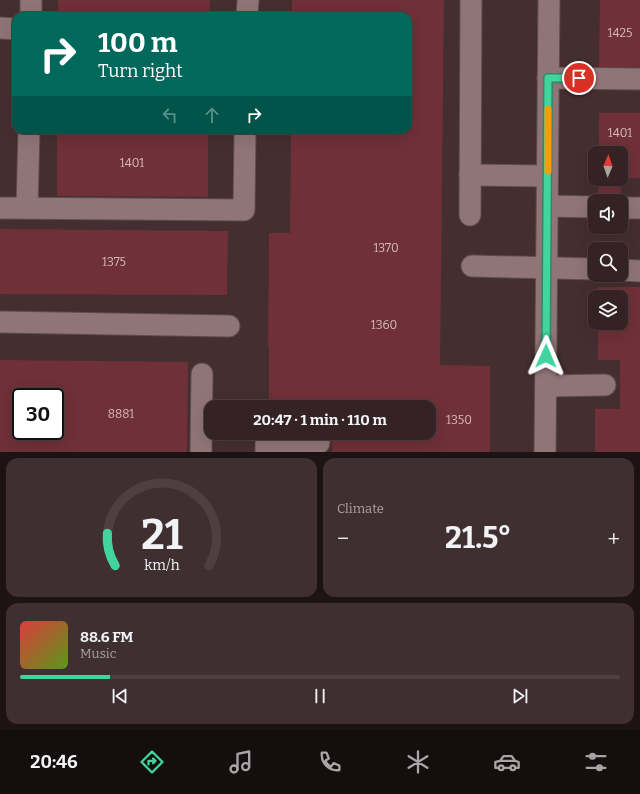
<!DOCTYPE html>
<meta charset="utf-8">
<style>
body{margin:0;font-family:Bitter,serif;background:#3f2f31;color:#f1f3f6;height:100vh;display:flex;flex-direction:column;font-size:15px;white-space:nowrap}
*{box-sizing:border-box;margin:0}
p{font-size:13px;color:#a9a4a6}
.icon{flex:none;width:22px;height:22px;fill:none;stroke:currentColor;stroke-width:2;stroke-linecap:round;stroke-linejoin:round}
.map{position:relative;height:452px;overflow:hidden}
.drawer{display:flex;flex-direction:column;gap:6px;padding:6px;background:#1d1314;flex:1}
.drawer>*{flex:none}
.guide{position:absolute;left:12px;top:12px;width:400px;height:122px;border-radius:12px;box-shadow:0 4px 16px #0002,0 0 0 1px #4e3f41;background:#00695c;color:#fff;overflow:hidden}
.needle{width:26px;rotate:2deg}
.fabs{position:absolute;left:588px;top:146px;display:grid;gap:8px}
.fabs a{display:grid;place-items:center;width:40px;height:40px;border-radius:8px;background:#342224;box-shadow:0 4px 16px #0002,0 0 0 1px #4e3f41;font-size:20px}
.speed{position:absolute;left:12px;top:388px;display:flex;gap:8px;font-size:20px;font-weight:700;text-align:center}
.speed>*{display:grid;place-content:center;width:52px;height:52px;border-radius:50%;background:#342224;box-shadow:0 4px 16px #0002,0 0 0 1px #4e3f41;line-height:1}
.speed .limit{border:2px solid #111;border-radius:6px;background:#fff;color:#111}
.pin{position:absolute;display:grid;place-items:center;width:34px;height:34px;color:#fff;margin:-17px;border:2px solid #fff;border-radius:50%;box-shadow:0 1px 4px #0007}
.me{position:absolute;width:44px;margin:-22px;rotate:1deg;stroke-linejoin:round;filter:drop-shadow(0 0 3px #0008)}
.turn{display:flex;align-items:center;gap:14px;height:84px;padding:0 20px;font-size:18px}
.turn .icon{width:52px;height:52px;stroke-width:2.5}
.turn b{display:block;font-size:28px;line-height:34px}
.lanes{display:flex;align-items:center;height:38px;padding:0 20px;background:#0003;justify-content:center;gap:20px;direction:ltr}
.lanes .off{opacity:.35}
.big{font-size:30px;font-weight:700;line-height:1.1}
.drawer .tile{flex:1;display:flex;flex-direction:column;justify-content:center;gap:6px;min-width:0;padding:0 14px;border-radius:12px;background:#3f2f31}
.drawer .dial{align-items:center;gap:0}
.dial svg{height:104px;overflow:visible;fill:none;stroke:#4e3f41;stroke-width:7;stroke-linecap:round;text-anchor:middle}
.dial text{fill:#f1f3f6;stroke:none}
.song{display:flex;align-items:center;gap:12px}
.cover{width:48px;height:48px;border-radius:6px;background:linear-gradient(135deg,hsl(0 70% 55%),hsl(90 70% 35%))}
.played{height:4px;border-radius:2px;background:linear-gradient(90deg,#42d4a0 15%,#4e3f41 15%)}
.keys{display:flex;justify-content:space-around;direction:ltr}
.heat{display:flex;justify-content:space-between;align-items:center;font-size:22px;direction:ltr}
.drawer .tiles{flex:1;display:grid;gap:6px;grid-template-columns:1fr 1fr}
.tile:last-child{grid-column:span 2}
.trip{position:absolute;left:204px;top:400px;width:232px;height:40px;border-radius:12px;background:#342224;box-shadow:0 4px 16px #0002,0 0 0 1px #4e3f41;font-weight:700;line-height:40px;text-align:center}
.menu{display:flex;height:64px;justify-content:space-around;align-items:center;background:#150e0e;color:#a9a4a6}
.menu .icon{width:28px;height:28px}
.menu .active{color:#42d4a0}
.menu b{font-size:18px;color:#f1f3f6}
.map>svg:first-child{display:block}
.building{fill:#6f3037;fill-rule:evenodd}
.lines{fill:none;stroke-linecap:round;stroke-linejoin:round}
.minor-casing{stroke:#604d4e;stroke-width:23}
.minor{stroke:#907577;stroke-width:21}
.route-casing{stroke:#2b8a68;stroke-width:10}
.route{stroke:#42d4a0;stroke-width:7}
.slow{stroke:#f59e0b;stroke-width:7}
.labels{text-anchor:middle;stroke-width:4;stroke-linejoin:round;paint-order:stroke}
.number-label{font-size:12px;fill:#d6babc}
</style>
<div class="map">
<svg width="640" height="452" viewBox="0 0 640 452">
<rect width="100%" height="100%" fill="#452e30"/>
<!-- building -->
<g class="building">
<polygon points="58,0 210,0 209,16 58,16"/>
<polygon points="292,0 444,0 440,365 490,366 490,452 332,452 332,433 429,433 429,407 269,407 269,346 268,346 269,233 290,233 291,130 408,130 408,16 292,16"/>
<polygon points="600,0 640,0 640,67 599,67"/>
<polygon points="599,113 640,113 640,178 621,178 621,153 599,153"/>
<polygon points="57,130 208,130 208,197 57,196"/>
<polygon points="599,179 621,179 621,195 598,195"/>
<polygon points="0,229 228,231 227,295 0,294"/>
<polygon points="598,287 640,287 640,452 595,452 595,409 620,409 620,360 598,360 598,323 621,323 621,297 598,297"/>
<path d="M 0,360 L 188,362 L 187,452 L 0,452 ZM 21,397 L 55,397 L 55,431 L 21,431 Z"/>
</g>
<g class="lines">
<!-- minor casing -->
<g class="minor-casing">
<g id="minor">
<polyline points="31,16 31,0"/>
<polyline points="247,16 248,0"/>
<polyline points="0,28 16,29"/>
<polyline points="548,78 640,79"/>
<polyline points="470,175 547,176"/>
<polyline points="548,206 595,207"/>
<polyline points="0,208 244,210 245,130"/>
<polyline points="27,208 29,130"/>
<polyline points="621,208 640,208"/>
<polyline points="470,215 471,0"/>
<polyline points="472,266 595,269"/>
<polyline points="621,270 640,271"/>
<polyline points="0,322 229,326"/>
<polyline points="546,386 605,385"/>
<polyline points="201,452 202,374"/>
<polyline points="266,452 266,443 319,443"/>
<polyline points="545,452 549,0"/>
</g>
</g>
<!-- minor -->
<use href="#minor" class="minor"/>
</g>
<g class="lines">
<!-- route casing -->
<g class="route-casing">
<polyline id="route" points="546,356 548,78 579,78"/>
</g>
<!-- route -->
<use href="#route" class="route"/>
<!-- slow -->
<polyline class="slow" points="548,171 548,109"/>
</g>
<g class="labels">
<!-- number labels -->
<g class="number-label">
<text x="620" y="37">1425</text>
<text x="620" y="137">1401</text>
<text x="132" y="167">1401</text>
<text x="386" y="252">1370</text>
<text x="114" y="266">1375</text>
<text x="384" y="329">1360</text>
<text x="121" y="418">8881</text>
<text x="459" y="424">1350</text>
</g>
</g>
</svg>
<div class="fabs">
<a><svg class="needle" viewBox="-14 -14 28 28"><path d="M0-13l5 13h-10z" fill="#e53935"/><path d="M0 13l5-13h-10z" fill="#a9a4a6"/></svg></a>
<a><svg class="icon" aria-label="sound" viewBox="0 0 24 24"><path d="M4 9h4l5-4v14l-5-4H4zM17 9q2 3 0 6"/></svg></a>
<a><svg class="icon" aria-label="search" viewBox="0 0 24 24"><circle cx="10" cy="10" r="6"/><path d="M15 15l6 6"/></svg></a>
<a><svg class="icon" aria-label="layers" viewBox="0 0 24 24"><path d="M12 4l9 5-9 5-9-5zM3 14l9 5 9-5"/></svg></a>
</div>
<div class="speed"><div class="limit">30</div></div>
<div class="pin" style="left:579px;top:78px;background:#d93025"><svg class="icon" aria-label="arrive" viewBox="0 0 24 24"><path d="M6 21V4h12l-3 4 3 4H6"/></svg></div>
<svg class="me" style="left:546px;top:356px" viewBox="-20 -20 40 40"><path d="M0-17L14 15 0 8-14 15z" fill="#42d4a0" stroke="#fff" stroke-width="4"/></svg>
<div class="trip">20:47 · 1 min · 110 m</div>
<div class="guide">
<div class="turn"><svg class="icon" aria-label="right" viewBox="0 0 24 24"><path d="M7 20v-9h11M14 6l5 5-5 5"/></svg><div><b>100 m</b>Turn right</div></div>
<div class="lanes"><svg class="icon off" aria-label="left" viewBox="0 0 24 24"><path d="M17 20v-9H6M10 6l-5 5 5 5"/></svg><svg class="icon off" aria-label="ahead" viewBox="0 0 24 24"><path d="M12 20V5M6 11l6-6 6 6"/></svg><svg class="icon" aria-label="right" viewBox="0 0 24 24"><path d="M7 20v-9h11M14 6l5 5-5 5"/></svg></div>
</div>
</div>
<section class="drawer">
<div class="tiles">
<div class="tile dial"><svg viewBox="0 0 100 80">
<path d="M14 69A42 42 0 1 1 86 69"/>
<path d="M14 69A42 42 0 0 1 8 44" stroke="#42d4a0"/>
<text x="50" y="56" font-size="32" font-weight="700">21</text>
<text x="50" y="72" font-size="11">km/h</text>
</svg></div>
<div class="tile"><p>Climate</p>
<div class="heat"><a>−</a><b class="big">21.5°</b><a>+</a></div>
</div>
<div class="tile">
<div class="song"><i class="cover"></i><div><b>88.6 FM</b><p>Music</p></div></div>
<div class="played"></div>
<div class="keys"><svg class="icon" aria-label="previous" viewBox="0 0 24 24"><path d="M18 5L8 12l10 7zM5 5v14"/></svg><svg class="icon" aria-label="pause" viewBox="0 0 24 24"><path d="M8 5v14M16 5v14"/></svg><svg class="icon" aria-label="next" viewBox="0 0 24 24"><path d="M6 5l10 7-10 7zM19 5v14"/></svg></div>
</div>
</div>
</section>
<nav class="menu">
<b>20:46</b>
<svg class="icon active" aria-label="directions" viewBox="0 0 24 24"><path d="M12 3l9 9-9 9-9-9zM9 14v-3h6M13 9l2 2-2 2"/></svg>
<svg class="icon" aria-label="music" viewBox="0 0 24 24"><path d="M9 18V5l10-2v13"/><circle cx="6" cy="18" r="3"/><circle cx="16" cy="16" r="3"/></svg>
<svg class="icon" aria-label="phone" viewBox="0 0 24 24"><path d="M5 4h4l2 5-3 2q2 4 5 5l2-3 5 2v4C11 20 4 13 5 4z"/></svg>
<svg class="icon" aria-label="climate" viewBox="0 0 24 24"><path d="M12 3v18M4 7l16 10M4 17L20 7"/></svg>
<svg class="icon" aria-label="car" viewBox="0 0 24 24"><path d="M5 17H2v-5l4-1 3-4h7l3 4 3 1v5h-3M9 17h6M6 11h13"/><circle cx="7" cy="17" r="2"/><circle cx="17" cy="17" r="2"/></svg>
<svg class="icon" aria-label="filters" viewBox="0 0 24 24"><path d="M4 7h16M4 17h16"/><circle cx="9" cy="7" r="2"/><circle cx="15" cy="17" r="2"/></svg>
</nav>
